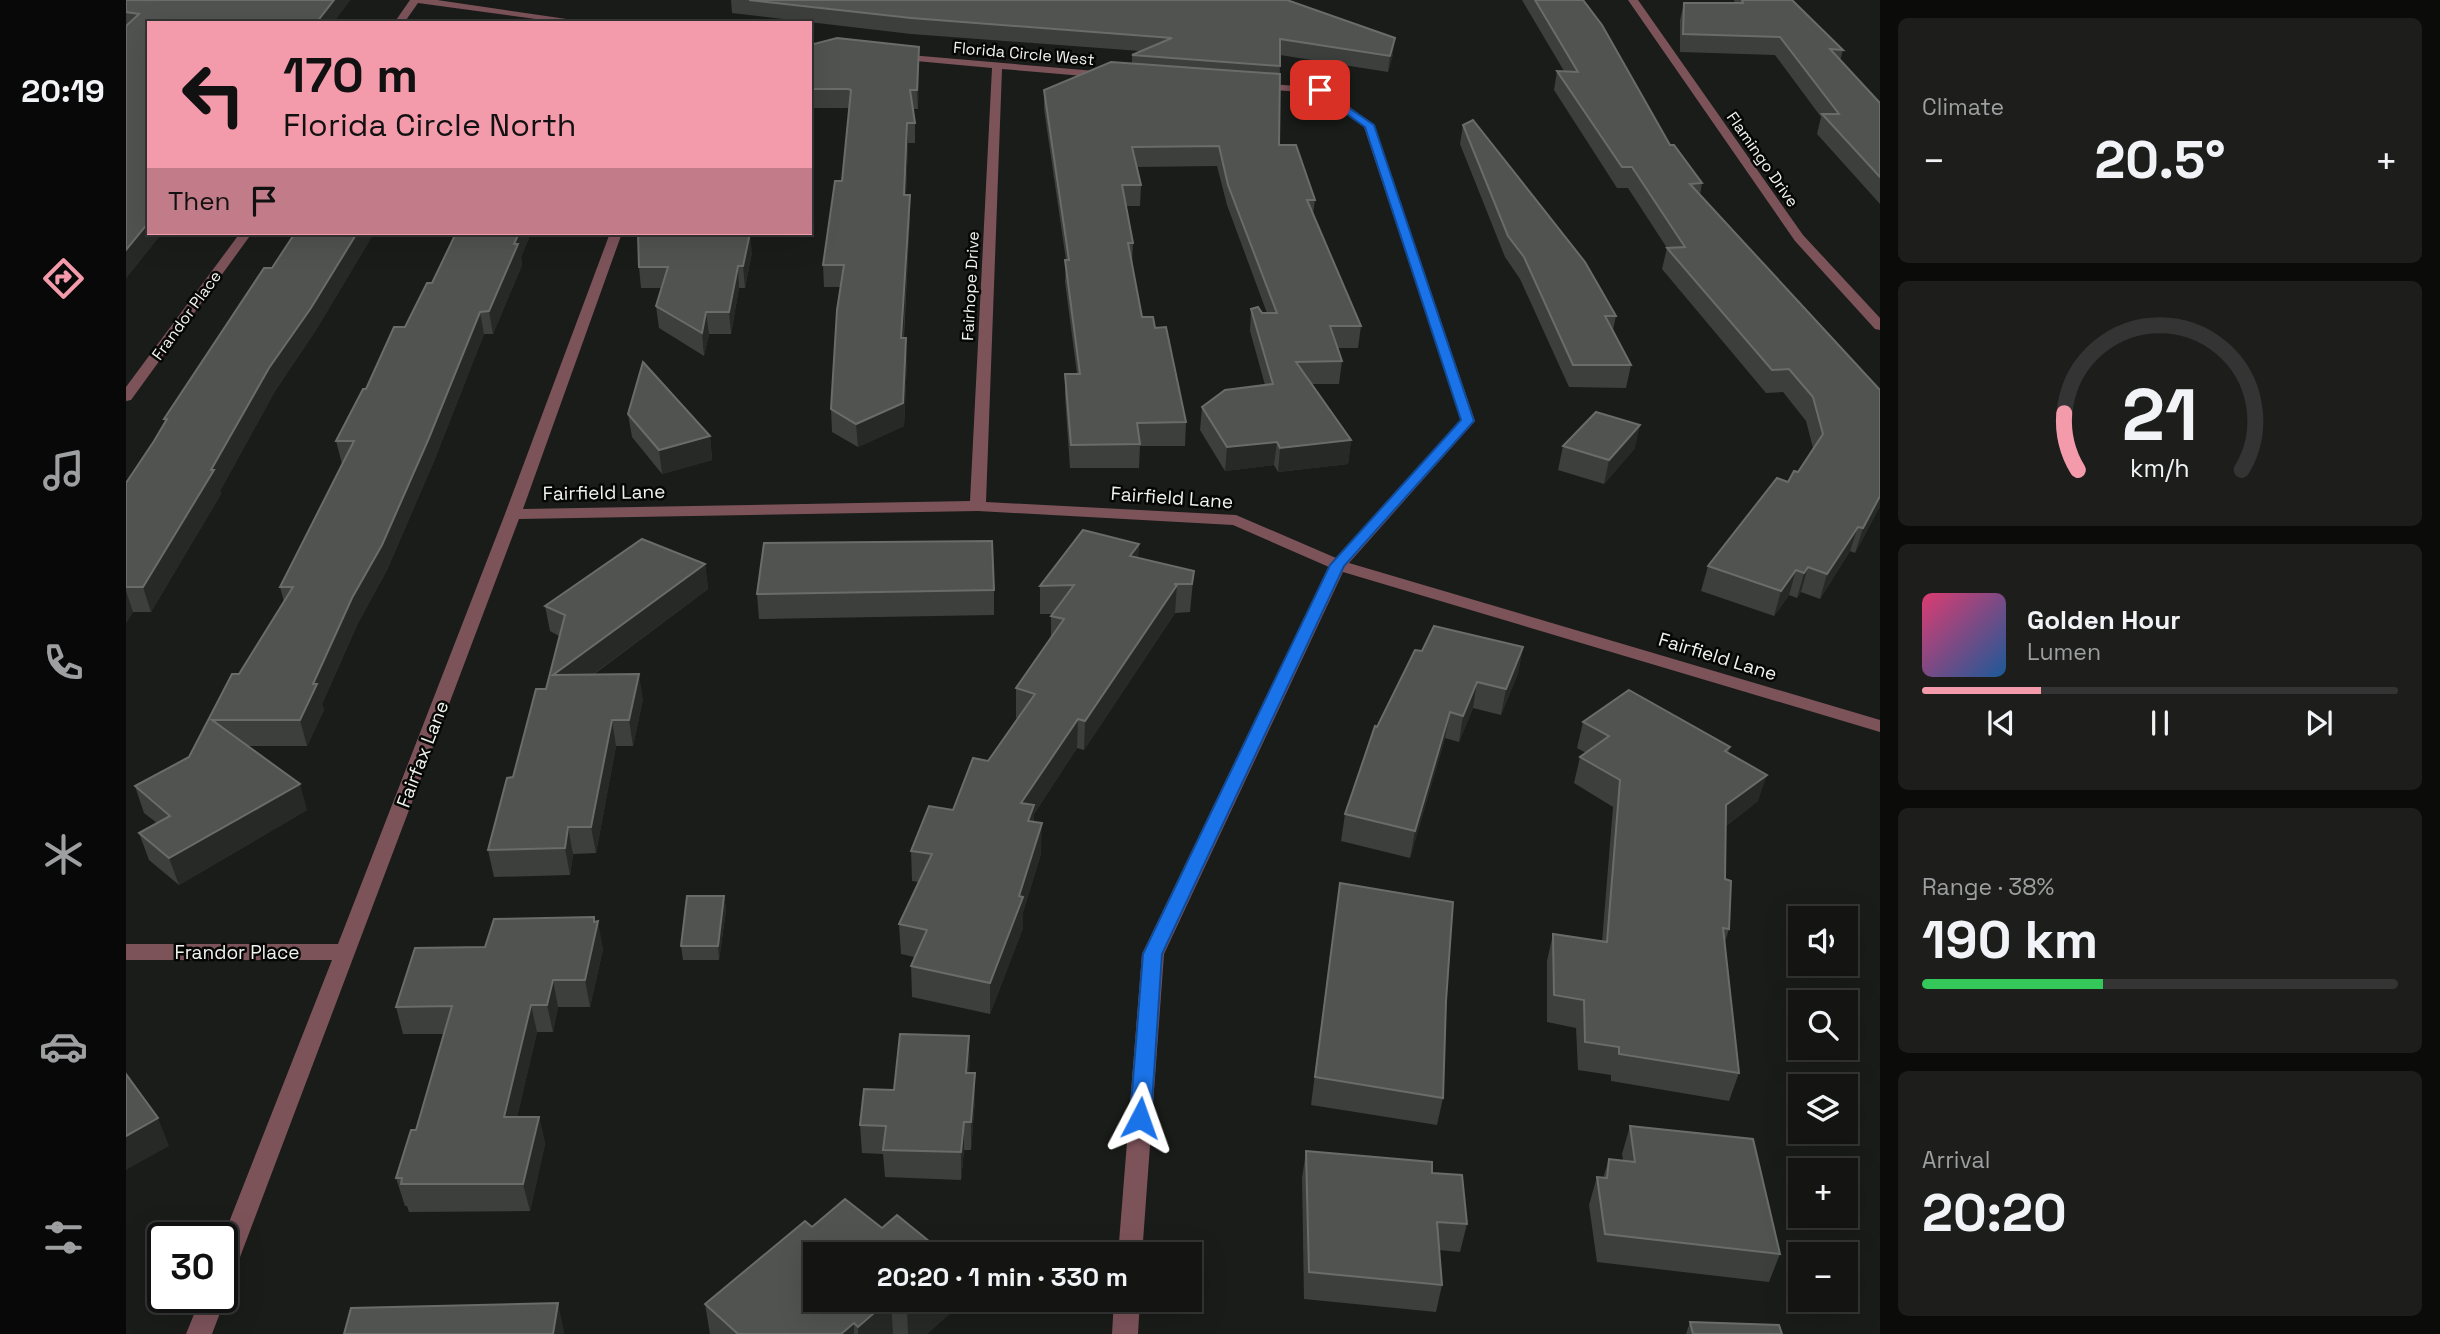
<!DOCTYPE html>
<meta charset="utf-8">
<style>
body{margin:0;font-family:"Space Grotesk",sans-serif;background:#1d1e1c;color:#f1f3f6;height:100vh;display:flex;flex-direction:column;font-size:26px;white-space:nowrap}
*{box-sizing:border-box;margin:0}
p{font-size:23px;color:#9d9fa0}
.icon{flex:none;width:38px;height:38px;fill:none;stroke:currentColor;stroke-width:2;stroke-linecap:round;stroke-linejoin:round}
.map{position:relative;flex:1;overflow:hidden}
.drawer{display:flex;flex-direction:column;gap:18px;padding:18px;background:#0b0c0a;width:560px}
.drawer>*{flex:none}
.hud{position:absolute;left:21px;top:21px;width:665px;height:214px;border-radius:0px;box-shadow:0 7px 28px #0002,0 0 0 2px #333433;background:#f39aab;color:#111;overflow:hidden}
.buttons{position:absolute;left:1662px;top:906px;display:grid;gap:14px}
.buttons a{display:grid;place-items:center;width:70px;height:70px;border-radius:0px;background:#141513;box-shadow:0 7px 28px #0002,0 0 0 2px #333433;font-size:35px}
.speed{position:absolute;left:21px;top:1222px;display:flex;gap:14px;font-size:35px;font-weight:700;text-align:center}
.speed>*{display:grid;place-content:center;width:91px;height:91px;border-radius:50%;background:#141513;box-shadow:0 7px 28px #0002,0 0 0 2px #333433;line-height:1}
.speed .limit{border:4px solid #111;border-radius:10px;background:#fff;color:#111}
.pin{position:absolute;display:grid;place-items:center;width:60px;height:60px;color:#fff;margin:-30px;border-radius:14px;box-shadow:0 4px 10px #0006}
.me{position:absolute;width:77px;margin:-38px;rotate:4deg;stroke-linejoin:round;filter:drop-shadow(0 0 5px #0008)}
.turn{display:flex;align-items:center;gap:24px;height:147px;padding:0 21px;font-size:32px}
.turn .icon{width:91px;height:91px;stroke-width:2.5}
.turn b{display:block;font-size:49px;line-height:60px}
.then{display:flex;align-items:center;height:66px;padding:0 21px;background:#0003;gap:14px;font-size:26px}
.big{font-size:52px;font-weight:700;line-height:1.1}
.drawer .card{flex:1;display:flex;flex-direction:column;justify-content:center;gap:10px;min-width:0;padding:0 24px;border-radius:10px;background:#1d1e1c}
.drawer .dial{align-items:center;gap:0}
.dial svg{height:182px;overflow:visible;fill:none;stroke:#333433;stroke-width:7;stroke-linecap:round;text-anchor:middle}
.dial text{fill:#f1f3f6;stroke:none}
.song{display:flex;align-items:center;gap:21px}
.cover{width:84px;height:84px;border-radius:10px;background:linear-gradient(135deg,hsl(340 70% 55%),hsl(210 70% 35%))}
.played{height:7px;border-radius:4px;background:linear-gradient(90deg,#f39aab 25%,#333433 25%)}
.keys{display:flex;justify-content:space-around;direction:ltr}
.heat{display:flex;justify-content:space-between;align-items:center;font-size:38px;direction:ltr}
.charge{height:10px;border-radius:5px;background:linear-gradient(90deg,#34c759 38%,#333433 0)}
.trip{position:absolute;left:677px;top:1242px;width:399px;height:70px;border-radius:0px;background:#141513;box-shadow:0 7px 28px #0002,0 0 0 2px #333433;font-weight:700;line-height:70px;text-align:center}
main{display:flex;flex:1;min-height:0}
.tab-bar{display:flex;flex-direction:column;width:126px;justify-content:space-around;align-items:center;background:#080808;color:#9d9fa0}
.tab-bar .icon{width:49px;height:49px}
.tab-bar .selected{color:#f39aab}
.tab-bar b{font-size:32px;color:#f1f3f6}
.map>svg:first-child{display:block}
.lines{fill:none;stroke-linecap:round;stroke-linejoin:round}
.minor{fill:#7d535a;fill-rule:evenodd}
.wall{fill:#3d3f3c}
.shaded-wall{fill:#272926}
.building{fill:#50534f;stroke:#696c68;stroke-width:2}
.route{fill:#1a73e8;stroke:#114b97;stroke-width:2}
.labels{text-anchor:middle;stroke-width:5;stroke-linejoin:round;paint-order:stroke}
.far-street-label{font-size:16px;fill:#f0f2ef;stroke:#060705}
.street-label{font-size:19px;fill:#f0f2ef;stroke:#060705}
</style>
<main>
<nav class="tab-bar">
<b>20:19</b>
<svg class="icon selected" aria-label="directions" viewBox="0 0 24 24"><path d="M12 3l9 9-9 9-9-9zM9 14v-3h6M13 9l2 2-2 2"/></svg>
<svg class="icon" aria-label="music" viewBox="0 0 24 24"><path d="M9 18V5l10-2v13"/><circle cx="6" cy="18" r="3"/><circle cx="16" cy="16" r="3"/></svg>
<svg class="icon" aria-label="phone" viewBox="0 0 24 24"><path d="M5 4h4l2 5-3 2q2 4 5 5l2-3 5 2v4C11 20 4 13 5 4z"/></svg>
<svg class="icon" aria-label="climate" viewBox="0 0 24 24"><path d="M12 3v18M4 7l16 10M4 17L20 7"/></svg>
<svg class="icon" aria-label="car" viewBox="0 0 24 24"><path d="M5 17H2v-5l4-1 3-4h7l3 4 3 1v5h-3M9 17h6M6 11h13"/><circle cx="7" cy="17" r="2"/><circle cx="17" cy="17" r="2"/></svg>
<svg class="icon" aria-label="filters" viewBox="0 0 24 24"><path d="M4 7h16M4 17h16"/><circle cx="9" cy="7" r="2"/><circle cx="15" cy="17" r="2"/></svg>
</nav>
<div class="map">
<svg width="1754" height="1334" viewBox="0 0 1754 1334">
<rect width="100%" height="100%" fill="#1a1c19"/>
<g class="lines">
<!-- minor -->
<g class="minor">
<polygon points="284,0 311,0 468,23 439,23 292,3 278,23 268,23"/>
<polygon points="1502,0 1512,0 1677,235 1754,318 1754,330 1749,329 1669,241"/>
<polygon points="772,54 981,72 986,75 981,78 876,69 860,502 1110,515 1210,558 1335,420 1238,127 1191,93 1131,89 1126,86 1131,83 1198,88 1248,125 1349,421 1223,563 1754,720 1754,732 1217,572 1038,954 1016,1255 992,1255 1016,954 1203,567 1107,525 852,511 393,519 108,1273 105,1281 96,1284 96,1240 206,960 0,960 0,944 212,944 379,514 484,233 496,233 397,509 844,501 866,68 768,59 767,57"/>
<polygon points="114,233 126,233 5,400 0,401 0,387"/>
<polygon points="96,1290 100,1297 86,1334 60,1334 75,1297 96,1297"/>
<polygon points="988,1300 1014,1300 1012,1334 986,1334"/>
</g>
</g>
<!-- wall -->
<g class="wall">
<polygon points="0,0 224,0 207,23 23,23 36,233 0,278"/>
<polygon points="605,0 1161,0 1267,54 1262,72 1154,55 1153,145 1189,200 1187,214 1235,326 1232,348 1212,348 1216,361 1213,384 1186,384 1225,440 1222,464 1152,472 1148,465 1099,471 1074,430 1076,407 1139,385 1124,331 1125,309 1136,313 1141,313 1101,205 1091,166 1010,167 1015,185 1014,206 1000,206 1007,243 1006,265 1016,317 1029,328 1060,422 1059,446 1014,446 1013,468 944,468 939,397 939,374 951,374 939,282 940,260 918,109 918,90 1006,64 1006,55 1014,51 785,34 606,13"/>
<polygon points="1396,0 1457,0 1544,145 1576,183 1574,195 1754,390 1754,506 1729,553 1724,551 1694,599 1675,592 1671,598 1663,595 1648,616 1575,591 1582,566 1672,472 1687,448 1680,421 1657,392 1640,393 1536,269 1541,248 1502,188 1491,188 1428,90 1431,71 1438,71"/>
<polygon points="1608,0 1666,0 1717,50 1714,61 1754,103 1754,204 1691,134 1695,117 1649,55 1554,52 1554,20 1558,3 1609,3"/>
<polygon points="684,45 793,47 792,109 787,109 789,123 789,143 782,143 780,195 784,215 778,338 781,360 778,426 732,447 706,432 705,409 715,287 698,287 697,265 716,181 723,108 684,108"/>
<polygon points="1337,125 1490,316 1487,330 1505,365 1500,388 1443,387 1394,279 1379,257 1334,144"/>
<polygon points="169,233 248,233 190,330 149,391 94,491 95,494 25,612 7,612 0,623 0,483 28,441 39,422 38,419 146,268"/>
<polygon points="330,233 405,233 395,257 396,265 367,334 358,334 308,461 261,570 232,623 196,704 198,710 181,746 122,746 181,810 53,885 23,860 13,833 31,823 18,813 9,786 63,757 158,602 154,587 216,464 210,441 240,389 306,283"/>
<polygon points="626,252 619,288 613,288 605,334 583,334 578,356 533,328 530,306 535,288 515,288 513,267"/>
<polygon points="502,414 584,436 586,460 536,474 506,437"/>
<polygon points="1437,446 1509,448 1478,484 1432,470"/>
<polygon points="1013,544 1012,558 1068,571 1064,612 1049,613 958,750 951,748 908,814 908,822 915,854 897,912 897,928 864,1014 786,997 785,966 788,957 775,954 773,924 793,882 786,881 785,851 827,810 892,718 890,718 890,688 925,639 925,616 926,614 914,614 914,586"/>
<polygon points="579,564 582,589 467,675 517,699 507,746 490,746 470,853 447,854 444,875 368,877 362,850 387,777 420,689 433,636 424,631 419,606"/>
<polygon points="868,590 868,615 633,619 631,594"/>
<polygon points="1397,647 1392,673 1375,715 1347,708 1333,742 1319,738 1284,858 1215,841 1219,814 1296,651"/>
<polygon points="1457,722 1604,747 1602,753 1632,801 1600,826 1599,879 1603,929 1599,942 1613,1073 1603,1101 1485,1081 1485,1075 1452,1070 1450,1028 1421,1022 1421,961 1427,934 1476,942 1487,807 1448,783 1454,757 1460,753 1451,748"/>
<polygon points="598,896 600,910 593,960 557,960 555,946"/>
<polygon points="1210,910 1320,1001 1317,1098 1311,1125 1185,1105"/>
<polygon points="469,922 477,949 464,1007 432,1007 427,1032 411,1032 391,1117 413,1117 419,1144 404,1211 283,1212 281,1206 279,1206 270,1178 290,1130 318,1034 277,1034 270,1007 359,947"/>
<polygon points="843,1036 843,1073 849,1100 845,1150 838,1150 835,1180 759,1177 757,1154 736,1153 734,1125 768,1090"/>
<polygon points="1504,1126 1654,1254 1643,1282 1471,1262 1463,1205 1471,1177 1477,1178 1483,1159 1497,1160 1496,1154"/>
<polygon points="1180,1151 1306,1173 1341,1224 1334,1252 1313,1250 1316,1285 1310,1312 1178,1299 1176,1178"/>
<polygon points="690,1300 833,1300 833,1305 801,1334 584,1334 579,1304"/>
<polygon points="1564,1322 1656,1334 1560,1334"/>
</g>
<!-- shaded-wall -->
<g class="shaded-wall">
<polygon points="208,0 224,0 207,23 190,23"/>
<polygon points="1269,38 1267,54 1262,72 1264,56"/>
<polygon points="793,47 793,65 792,109 791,90"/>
<polygon points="781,123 782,143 779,215 778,195"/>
<polygon points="784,195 784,215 776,360 775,338"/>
<polygon points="23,222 23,233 36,233 0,278 0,250"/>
<polygon points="231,233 248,233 190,330 149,391 94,491 95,494 25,612 17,587 143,368"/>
<polygon points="393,233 405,233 395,257 396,265 367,334 363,311"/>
<polygon points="624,233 626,252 619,288 617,266"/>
<polygon points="612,266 613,288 605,334 603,312"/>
<polygon points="354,312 358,334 308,461 261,570 232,623 196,704 198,710 181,746 174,720 187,684"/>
<polygon points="580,312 583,334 578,356 576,333"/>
<polygon points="780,338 781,360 778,426 732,447 730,424"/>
<polygon points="1514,425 1509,448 1478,484 1483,460"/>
<polygon points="584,436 586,460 536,474 533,450"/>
<polygon points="1225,440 1222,464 1152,472 1154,448"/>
<polygon points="1151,442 1148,465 1099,471 1101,447"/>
<polygon points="1754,496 1754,506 1729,553 1737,528"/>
<polygon points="1732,527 1724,551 1694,599 1701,574"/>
<polygon points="1013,544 1011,572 1004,556"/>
<polygon points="579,564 582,589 431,701 427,675"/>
<polygon points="1682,567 1675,592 1671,598 1678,573"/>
<polygon points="1670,570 1663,595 1648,616 1655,591"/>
<polygon points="1051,585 1049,613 958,750 959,721"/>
<polygon points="0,591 7,612 0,623"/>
<polygon points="1397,647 1392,673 1375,715 1380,689"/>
<polygon points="513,674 517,699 507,746 503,720"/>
<polygon points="1351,682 1347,708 1333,742 1337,716"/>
<polygon points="1324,712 1319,738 1284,858 1289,831"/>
<polygon points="952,719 951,748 908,814 907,836 895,803"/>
<polygon points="486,720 490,746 470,853 465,827"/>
<polygon points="1641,775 1632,801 1592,832 1600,805"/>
<polygon points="174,784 181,810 53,885 43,858"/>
<polygon points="916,823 915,854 897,912 897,928 864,1014 864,983"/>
<polygon points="442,827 447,854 444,875 439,848"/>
<polygon points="598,896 600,910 593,960 592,946"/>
<polygon points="468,917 470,928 472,921 477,949 464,1007 459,980"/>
<polygon points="427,980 432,1007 427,1032 421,1005"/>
<polygon points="405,1005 411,1032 385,1144 378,1117"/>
<polygon points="843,1036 844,1064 841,1100 840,1073"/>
<polygon points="849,1073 849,1100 845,1150 845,1122"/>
<polygon points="413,1117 419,1144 404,1211 397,1184"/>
<polygon points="32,1118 43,1146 0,1170 0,1136"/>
<polygon points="838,1122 838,1150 835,1180 835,1152"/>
<polygon points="763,1300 765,1300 767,1334 732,1334 732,1327"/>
<polygon points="792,1300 833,1300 833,1305 801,1334 782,1334 781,1310"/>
<polygon points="432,1303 438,1331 438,1334 427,1334"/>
<polygon points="728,1323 728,1334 715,1334"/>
</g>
<!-- building -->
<g class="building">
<polygon points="0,0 208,0 190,23 23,23 23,222 0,250 0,26 13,14 0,12"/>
<polygon points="623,0 1161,0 1269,38 1264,56 1154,39 1154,66 1006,55 1046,38 785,18"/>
<polygon points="1409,0 1457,0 1476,25 1544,145 1548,145 1576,183 1564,184 1754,390 1754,496 1737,528 1732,527 1701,574 1682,567 1678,573 1670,570 1655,591 1582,566 1651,478 1662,482 1668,471 1672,472 1697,434 1687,397 1663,369 1646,370 1541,248 1559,247 1506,167 1496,167 1431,71 1452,72"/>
<polygon points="1616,0 1666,0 1717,50 1704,49 1754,103 1754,177 1696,114 1713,114 1654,37 1557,34 1558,3 1617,3"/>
<polygon points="711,38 793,47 791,90 784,90 789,123 781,123 778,195 784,195 775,338 780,338 777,403 730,424 705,409 711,310 718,265 697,265 709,181 716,181 725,90 722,89 684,89 684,45"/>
<polygon points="985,62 1154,74 1153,145 1170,145 1189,200 1181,200 1235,326 1204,326 1216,361 1170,362 1225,440 1154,448 1151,442 1101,447 1076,407 1099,390 1147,384 1125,309 1132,307 1136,313 1151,313 1102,185 1093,146 1006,147 1015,185 996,185 1007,243 1002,243 1016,317 1027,317 1029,328 1040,327 1060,422 1011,423 1014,444 945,445 939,374 954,374 939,260 943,260 918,90"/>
<polygon points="1347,120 1459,262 1490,316 1479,316 1505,365 1447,365 1398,257 1382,236 1337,125"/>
<polygon points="169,233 231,233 185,308 143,368 85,470 88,470 17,587 0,587 0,483 28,441 41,419 38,419 138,268 146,268"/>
<polygon points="330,233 393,233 388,244 392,244 363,311 354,312 303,438 256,545 226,598 187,684 191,684 174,720 86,720 174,784 43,858 13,833 44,816 9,786 63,757 106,674 113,674 167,587 154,587 228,441 210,441 237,389 240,389 268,327 279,327 301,283 306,283"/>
<polygon points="554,233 624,233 617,266 612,266 603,312 580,312 576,333 530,306 542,267 513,267 512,235"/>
<polygon points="517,362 584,436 533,450 502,414"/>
<polygon points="1470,412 1514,425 1483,460 1437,446"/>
<polygon points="957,530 1013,544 1004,556 1068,571 1066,584 1048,584 1051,585 959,721 952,719 895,803 908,805 902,821 916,823 893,896 897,897 864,983 785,966 801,930 773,924 806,854 785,851 803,806 827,810 847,758 862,761 909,694 890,688 938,619 925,616 948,585 914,586"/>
<polygon points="516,539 579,564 427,675 513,674 503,720 486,720 465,827 442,827 439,848 362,850 381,778 387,777 410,689 420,689 439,615 419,606"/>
<polygon points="866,541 868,590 631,594 638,543"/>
<polygon points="1308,626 1397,647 1380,689 1351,682 1337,716 1324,712 1289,831 1219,814 1249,726 1251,727 1289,650 1296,651"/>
<polygon points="1503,690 1604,747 1599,751 1641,775 1600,805 1599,879 1605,881 1603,929 1597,928 1613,1073 1493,1054 1493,1047 1459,1042 1458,1000 1428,995 1427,934 1481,942 1494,780 1454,757 1483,736 1457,722"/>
<polygon points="1214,883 1327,902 1320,1001 1317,1098 1189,1077"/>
<polygon points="561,896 598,896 592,946 555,946"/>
<polygon points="468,917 468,922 472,921 459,980 427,980 421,1005 405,1005 378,1117 413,1117 397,1184 275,1184 276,1178 270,1178 285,1130 290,1130 326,1006 270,1007 289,948 359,947 368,919"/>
<polygon points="774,1034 843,1036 840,1073 849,1073 845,1122 838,1122 835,1152 757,1150 760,1126 734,1125 738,1089 768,1090"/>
<polygon points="0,1074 32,1118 0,1136"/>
<polygon points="1504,1126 1627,1139 1654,1254 1479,1234 1471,1177 1481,1178 1483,1159 1509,1162"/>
<polygon points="1180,1151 1306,1162 1306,1173 1336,1175 1341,1224 1311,1222 1316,1285 1183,1272"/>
<polygon points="719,1199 756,1228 771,1215 820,1255 690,1255 690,1300 763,1300 732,1327 728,1323 715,1334 612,1334 579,1304 679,1221 686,1227"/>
<polygon points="768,1300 792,1300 781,1310"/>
<polygon points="432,1303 427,1334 218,1334 225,1308"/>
<polygon points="1564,1322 1653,1325 1656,1334 1567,1334"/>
</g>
<!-- route -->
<polygon class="route" points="1194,88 1248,125 1348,421 1218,566 1036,954 1025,1118 1022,1124 1014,1126 1007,1124 1004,1118 1017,954 1204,565 1335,420 1239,127 1190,92 1189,90"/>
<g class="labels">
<!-- far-street labels -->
<g class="far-street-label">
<text transform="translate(898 53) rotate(5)" y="6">Florida Circle West</text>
<text transform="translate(1637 159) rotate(55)" y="6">Flamingo Drive</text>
<text transform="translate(844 286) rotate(-87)" y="6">Fairhope Drive</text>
<text transform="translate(60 315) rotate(-54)" y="6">Frandor Place</text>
</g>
<!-- street labels -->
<g class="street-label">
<text transform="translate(478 492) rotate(-1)" y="7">Fairfield Lane</text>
<text transform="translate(1046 497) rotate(4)" y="7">Fairfield Lane</text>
<text transform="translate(1592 656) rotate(17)" y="7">Fairfield Lane</text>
<text transform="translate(296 754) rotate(-69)" y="7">Fairfax Lane</text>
<text x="111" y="959">Frandor Place</text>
</g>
</g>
</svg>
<div class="buttons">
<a><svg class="icon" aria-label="sound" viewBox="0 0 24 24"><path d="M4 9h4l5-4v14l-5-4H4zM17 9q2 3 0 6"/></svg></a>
<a><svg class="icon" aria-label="search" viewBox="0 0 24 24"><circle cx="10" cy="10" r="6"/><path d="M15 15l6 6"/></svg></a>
<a><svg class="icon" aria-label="layers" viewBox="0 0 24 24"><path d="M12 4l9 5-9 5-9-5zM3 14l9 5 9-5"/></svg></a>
<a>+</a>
<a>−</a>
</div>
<div class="speed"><div class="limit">30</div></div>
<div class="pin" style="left:1194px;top:90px;background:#d93025"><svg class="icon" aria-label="arrive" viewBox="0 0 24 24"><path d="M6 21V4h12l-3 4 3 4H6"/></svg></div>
<svg class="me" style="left:1014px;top:1118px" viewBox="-20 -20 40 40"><path d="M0-17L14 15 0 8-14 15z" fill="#1a73e8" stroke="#fff" stroke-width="4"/></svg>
<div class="trip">20:20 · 1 min · 330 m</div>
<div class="hud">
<div class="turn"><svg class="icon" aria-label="left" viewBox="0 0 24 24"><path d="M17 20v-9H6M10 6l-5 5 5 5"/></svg><div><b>170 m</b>Florida Circle North</div></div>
<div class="then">Then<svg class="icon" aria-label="arrive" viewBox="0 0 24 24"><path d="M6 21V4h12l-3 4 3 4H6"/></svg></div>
</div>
</div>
<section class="drawer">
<div class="card"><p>Climate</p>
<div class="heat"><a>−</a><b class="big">20.5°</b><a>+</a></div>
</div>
<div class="card dial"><svg viewBox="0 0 100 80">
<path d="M14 69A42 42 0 1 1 86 69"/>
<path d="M14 69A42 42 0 0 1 8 44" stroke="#f39aab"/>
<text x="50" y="56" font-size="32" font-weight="700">21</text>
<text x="50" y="72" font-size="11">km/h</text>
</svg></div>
<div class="card">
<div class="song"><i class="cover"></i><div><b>Golden Hour</b><p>Lumen</p></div></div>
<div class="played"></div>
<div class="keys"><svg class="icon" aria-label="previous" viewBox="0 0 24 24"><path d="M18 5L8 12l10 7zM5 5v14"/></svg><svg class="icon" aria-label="pause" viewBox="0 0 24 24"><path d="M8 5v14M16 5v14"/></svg><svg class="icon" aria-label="next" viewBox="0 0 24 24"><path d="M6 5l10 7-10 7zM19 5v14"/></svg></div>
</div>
<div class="card"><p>Range · 38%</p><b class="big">190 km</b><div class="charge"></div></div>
<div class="card"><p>Arrival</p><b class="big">20:20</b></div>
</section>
</main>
